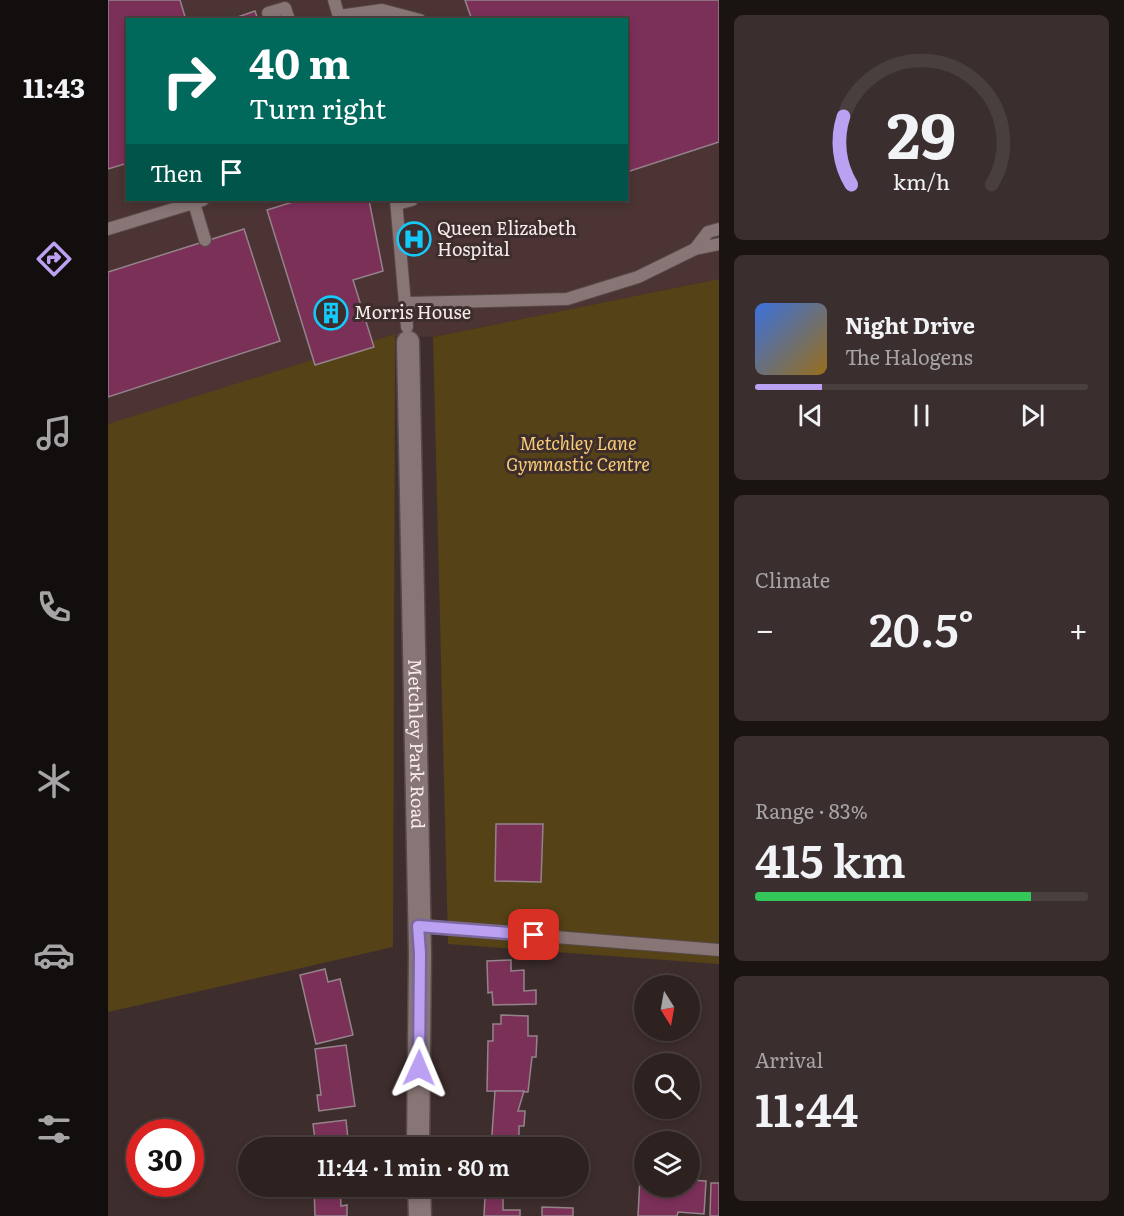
<!DOCTYPE html>
<meta charset="utf-8">
<style>
body{margin:0;font-family:Literata,serif;background:#3a2f2e;color:#f1f3f6;height:100vh;display:flex;flex-direction:column;font-size:22px;white-space:nowrap}
*{box-sizing:border-box;margin:0}
p{font-size:20px;color:#a7a4a5}
.icon{flex:none;width:33px;height:33px;fill:none;stroke:currentColor;stroke-width:2;stroke-linecap:round;stroke-linejoin:round}
.map{position:relative;flex:1;overflow:hidden}
.details{display:flex;flex-direction:column;gap:15px;padding:15px;background:#191312;width:405px}
.details>*{flex:none}
.banner{position:absolute;left:18px;top:18px;width:502px;height:183px;border-radius:0px;box-shadow:0 3px 9px #0003,0 0 0 2px #493f3f;background:#00695c;color:#fff;overflow:hidden}
.needle{width:39px;rotate:169deg}
.controls{position:absolute;left:526px;top:975px;display:grid;gap:12px}
.controls a{display:grid;place-items:center;width:66px;height:66px;border-radius:50%;background:#2e2221;box-shadow:0 3px 9px #0003,0 0 0 2px #493f3f;font-size:30px}
.speed{position:absolute;left:18px;top:1119px;display:flex;gap:12px;font-size:30px;font-weight:700;text-align:center}
.speed>*{display:grid;place-content:center;width:78px;height:78px;border-radius:50%;background:#2e2221;box-shadow:0 3px 9px #0003,0 0 0 2px #493f3f;line-height:1}
.speed .limit{border:9px solid #d22;background:#fff;color:#111}
.pin{position:absolute;display:grid;place-items:center;width:51px;height:51px;color:#fff;margin:-26px;border-radius:12px;box-shadow:0 3px 9px #0006}
.me{position:absolute;width:66px;margin:-33px;rotate:1deg;stroke-linejoin:round;filter:drop-shadow(0 0 4px #0008)}
.turn{display:flex;align-items:center;gap:21px;height:126px;padding:0 24px;font-size:27px}
.turn .icon{width:78px;height:78px;stroke-width:2.5}
.turn b{display:block;font-size:42px;line-height:51px}
.then{display:flex;align-items:center;height:57px;padding:0 24px;background:#0003;gap:12px;font-size:22px}
.big{font-size:45px;font-weight:600;line-height:1.1}
.details .tile{flex:1;display:flex;flex-direction:column;justify-content:center;gap:9px;min-width:0;padding:0 21px;border-radius:9px;background:#3a2f2e}
.details .dial{align-items:center;gap:0}
.dial svg{height:156px;overflow:visible;fill:none;stroke:#493f3f;stroke-width:7;stroke-linecap:round;text-anchor:middle}
.dial text{fill:#f1f3f6;stroke:none}
.song{display:flex;align-items:center;gap:18px}
.cover{width:72px;height:72px;border-radius:9px;background:linear-gradient(135deg,hsl(220 70% 55%),hsl(40 70% 35%))}
.played{height:6px;border-radius:3px;background:linear-gradient(90deg,#bca0f2 20%,#493f3f 20%)}
.keys{display:flex;justify-content:space-around;direction:ltr}
.heat{display:flex;justify-content:space-between;align-items:center;font-size:33px;direction:ltr}
.charge{height:9px;border-radius:4px;background:linear-gradient(90deg,#34c759 83%,#493f3f 0)}
.trip{position:absolute;left:130px;top:1137px;width:351px;height:60px;border-radius:30px;background:#2e2221;box-shadow:0 3px 9px #0003,0 0 0 2px #493f3f;font-weight:600;line-height:60px;text-align:center}
main{display:flex;flex:1;min-height:0}
.tabs{display:flex;flex-direction:column;width:108px;justify-content:space-around;align-items:center;background:#120e0d;color:#a7a4a5}
.tabs .icon{width:42px;height:42px}
.tabs .on{color:#bca0f2}
.tabs b{font-size:27px;color:#f1f3f6}
.map>svg:first-child{display:block}
.built{fill:#4b3433}
.green{fill:#554216}
.building{fill:#7b3058;stroke:#94838a;stroke-width:1.5}
.lines{fill:none;stroke-linecap:round;stroke-linejoin:round}
.lane-casing{stroke:#564949;stroke-width:14}
.street-casing{stroke:#564949;stroke-width:25}
.lane{stroke:#887575;stroke-width:12}
.street{stroke:#887575;stroke-width:22}
.route-casing{stroke:#7a689d;stroke-width:15}
.route{stroke:#bca0f2;stroke-width:10}
.labels{text-anchor:middle;stroke-width:6;stroke-linejoin:round;paint-order:stroke}
.poi-label{font-size:18px;fill:#f7ecec;stroke:#3d2d2c;text-anchor:start}
.park-label{font-size:18px;font-style:italic;fill:#f7cd76;stroke:#3d2d2c}
.street-label{font-size:18px;fill:#f7ecec;stroke:#3d2d2c}
</style>
<main>
<nav class="tabs">
<b>11:43</b>
<svg class="icon on" aria-label="directions" viewBox="0 0 24 24"><path d="M12 3l9 9-9 9-9-9zM9 14v-3h6M13 9l2 2-2 2"/></svg>
<svg class="icon" aria-label="music" viewBox="0 0 24 24"><path d="M9 18V5l10-2v13"/><circle cx="6" cy="18" r="3"/><circle cx="16" cy="16" r="3"/></svg>
<svg class="icon" aria-label="phone" viewBox="0 0 24 24"><path d="M5 4h4l2 5-3 2q2 4 5 5l2-3 5 2v4C11 20 4 13 5 4z"/></svg>
<svg class="icon" aria-label="climate" viewBox="0 0 24 24"><path d="M12 3v18M4 7l16 10M4 17L20 7"/></svg>
<svg class="icon" aria-label="car" viewBox="0 0 24 24"><path d="M5 17H2v-5l4-1 3-4h7l3 4 3 1v5h-3M9 17h6M6 11h13"/><circle cx="7" cy="17" r="2"/><circle cx="17" cy="17" r="2"/></svg>
<svg class="icon" aria-label="filters" viewBox="0 0 24 24"><path d="M4 7h16M4 17h16"/><circle cx="9" cy="7" r="2"/><circle cx="15" cy="17" r="2"/></svg>
</nav>
<div class="map">
<svg width="611" height="1216" viewBox="0 0 611 1216">
<rect width="100%" height="100%" fill="#3d2d2c"/>
<!-- built -->
<polygon class="built" points="0,0 357,0 364,19 20,20 20,200 519,200 519,172 611,142 611,279 325,337 287,336 285,947 0,1012"/>
<!-- green -->
<g class="green">
<polygon points="611,279 611,964 340,944 325,337"/>
<polygon points="287,334 285,947 0,1012 0,424"/>
</g>
<!-- building -->
<g class="building">
<polygon points="0,0 72,0 78,20 20,20 20,163 0,169"/>
<polygon points="357,0 611,0 611,142 519,172 519,20 364,20"/>
<polygon points="147,11 150,20 121,20"/>
<polygon points="191,200 261,200 275,271 245,280 266,347 207,365 159,210"/>
<polygon points="136,229 172,341 0,397 0,272"/>
<polygon points="388,824 435,824 433,882 387,881"/>
<polygon points="403,960 403,971 416,970 416,991 428,990 428,1004 385,1005 384,992 380,993 379,961"/>
<polygon points="217,969 220,982 232,979 245,1035 208,1044 192,975"/>
<polygon points="393,1015 420,1016 420,1036 429,1036 428,1057 424,1057 420,1092 379,1091 380,1041 385,1041 385,1024 393,1024"/>
<polygon points="238,1045 247,1106 211,1111 209,1095 213,1095 207,1049"/>
<polygon points="387,1091 416,1091 410,1111 417,1111 416,1126 411,1126 411,1148 383,1148"/>
<polygon points="238,1120 241,1148 208,1148 205,1124"/>
<polygon points="532,1177 537,1177 537,1186 582,1186 582,1180 598,1181 596,1214 570,1212 569,1216 530,1216"/>
<polygon points="603,1183 611,1183 611,1216 602,1216"/>
<polygon points="206,1186 232,1186 233,1206 239,1205 239,1216 207,1216"/>
<polygon points="377,1196 395,1197 395,1210 412,1210 412,1216 376,1216"/>
<polygon points="434,1207 465,1208 465,1216 434,1216"/>
</g>
<g class="lines">
<!-- lane casing -->
<g class="lane-casing">
<g id="lane">
<polyline points="226,0 232,20"/>
<polyline points="160,13 177,8 181,20"/>
<polyline points="231,16 274,10 312,20"/>
<polyline points="288,200 299,327"/>
<polyline points="86,203 97,240"/>
<polyline points="289,204 304,200"/>
<polyline points="0,229 95,200"/>
<polyline points="611,229 600,232 587,249 611,244"/>
<polyline points="299,303 459,299 530,277 587,249"/>
<polyline points="310,926 611,950"/>
</g>
</g>
<!-- street casing -->
<g class="street-casing">
<g id="street">
<path id="s1" d="M 300,342 L 312,953 L 310,1148"/>
<polyline points="311,1186 312,1216"/>
</g>
</g>
<!-- lane -->
<use href="#lane" class="lane"/>
<!-- street -->
<use href="#street" class="street"/>
</g>
<g class="lines">
<!-- route casing -->
<g class="route-casing">
<polyline id="route" points="311,1068 312,953 310,926 426,935"/>
</g>
<!-- route -->
<use href="#route" class="route"/>
</g>
<!-- icons -->
<defs>
<g id="hospital-ring" transform="scale(1.725)"><circle r="9.5" fill="#3d2d2c" stroke="#14cafb" stroke-width="1.5"/><path d="M-5-5h3v3.5h4V-5h3V5h-3V1.5h-4V5h-3Z" fill="#14cafb"/></g>
<g id="building-ring" transform="scale(1.725)"><circle r="9.5" fill="#3d2d2c" stroke="#14cafb" stroke-width="1.5"/><path d="M-4-6H4V6H1V3H-1V6H-4ZM-2.5-4.3h1.7v1.8h-1.7ZM.8-4.3h1.7v1.8H.8ZM-2.5-1h1.7V.8h-1.7ZM.8-1h1.7V.8H.8Z" fill="#14cafb"/></g>
</defs>
<g fill-rule="evenodd">
<use href="#hospital-ring" x="306" y="239"/>
<use href="#building-ring" x="223" y="313"/>
</g>
<g class="labels">
<!-- poi labels -->
<g class="poi-label">
<text x="329" y="235">Queen Elizabeth<tspan x="329" dy="21">Hospital</tspan></text>
<text x="246" y="319">Morris House</text>
</g>
<!-- park labels -->
<g class="park-label">
<text x="470" y="450">Metchley Lane<tspan x="470" dy="21">Gymnastic Centre</tspan></text>
</g>
<!-- street labels -->
<g class="street-label">
<text dy="6" stroke="none"><textPath href="#s1" startOffset="402">Metchley Park Road</textPath></text>
</g>
</g>
</svg>
<div class="controls">
<a><svg class="needle" viewBox="-14 -14 28 28"><path d="M0-13l5 13h-10z" fill="#e53935"/><path d="M0 13l5-13h-10z" fill="#a7a4a5"/></svg></a>
<a><svg class="icon" aria-label="search" viewBox="0 0 24 24"><circle cx="10" cy="10" r="6"/><path d="M15 15l6 6"/></svg></a>
<a><svg class="icon" aria-label="layers" viewBox="0 0 24 24"><path d="M12 4l9 5-9 5-9-5zM3 14l9 5 9-5"/></svg></a>
</div>
<div class="speed"><div class="limit">30</div></div>
<div class="pin" style="left:426px;top:935px;background:#d93025"><svg class="icon" aria-label="arrive" viewBox="0 0 24 24"><path d="M6 21V4h12l-3 4 3 4H6"/></svg></div>
<svg class="me" style="left:311px;top:1068px" viewBox="-20 -20 40 40"><path d="M0-17L14 15 0 8-14 15z" fill="#bca0f2" stroke="#fff" stroke-width="4"/></svg>
<div class="trip">11:44 · 1 min · 80 m</div>
<div class="banner">
<div class="turn"><svg class="icon" aria-label="right" viewBox="0 0 24 24"><path d="M7 20v-9h11M14 6l5 5-5 5"/></svg><div><b>40 m</b>Turn right</div></div>
<div class="then">Then<svg class="icon" aria-label="arrive" viewBox="0 0 24 24"><path d="M6 21V4h12l-3 4 3 4H6"/></svg></div>
</div>
</div>
<section class="details">
<div class="tile dial"><svg viewBox="0 0 100 80">
<path d="M14 69A42 42 0 1 1 86 69"/>
<path d="M14 69A42 42 0 0 1 10 34" stroke="#bca0f2"/>
<text x="50" y="56" font-size="32" font-weight="700">29</text>
<text x="50" y="72" font-size="11">km/h</text>
</svg></div>
<div class="tile">
<div class="song"><i class="cover"></i><div><b>Night Drive</b><p>The Halogens</p></div></div>
<div class="played"></div>
<div class="keys"><svg class="icon" aria-label="previous" viewBox="0 0 24 24"><path d="M18 5L8 12l10 7zM5 5v14"/></svg><svg class="icon" aria-label="pause" viewBox="0 0 24 24"><path d="M8 5v14M16 5v14"/></svg><svg class="icon" aria-label="next" viewBox="0 0 24 24"><path d="M6 5l10 7-10 7zM19 5v14"/></svg></div>
</div>
<div class="tile"><p>Climate</p>
<div class="heat"><a>−</a><b class="big">20.5°</b><a>+</a></div>
</div>
<div class="tile"><p>Range · 83%</p><b class="big">415 km</b><div class="charge"></div></div>
<div class="tile"><p>Arrival</p><b class="big">11:44</b></div>
</section>
</main>
